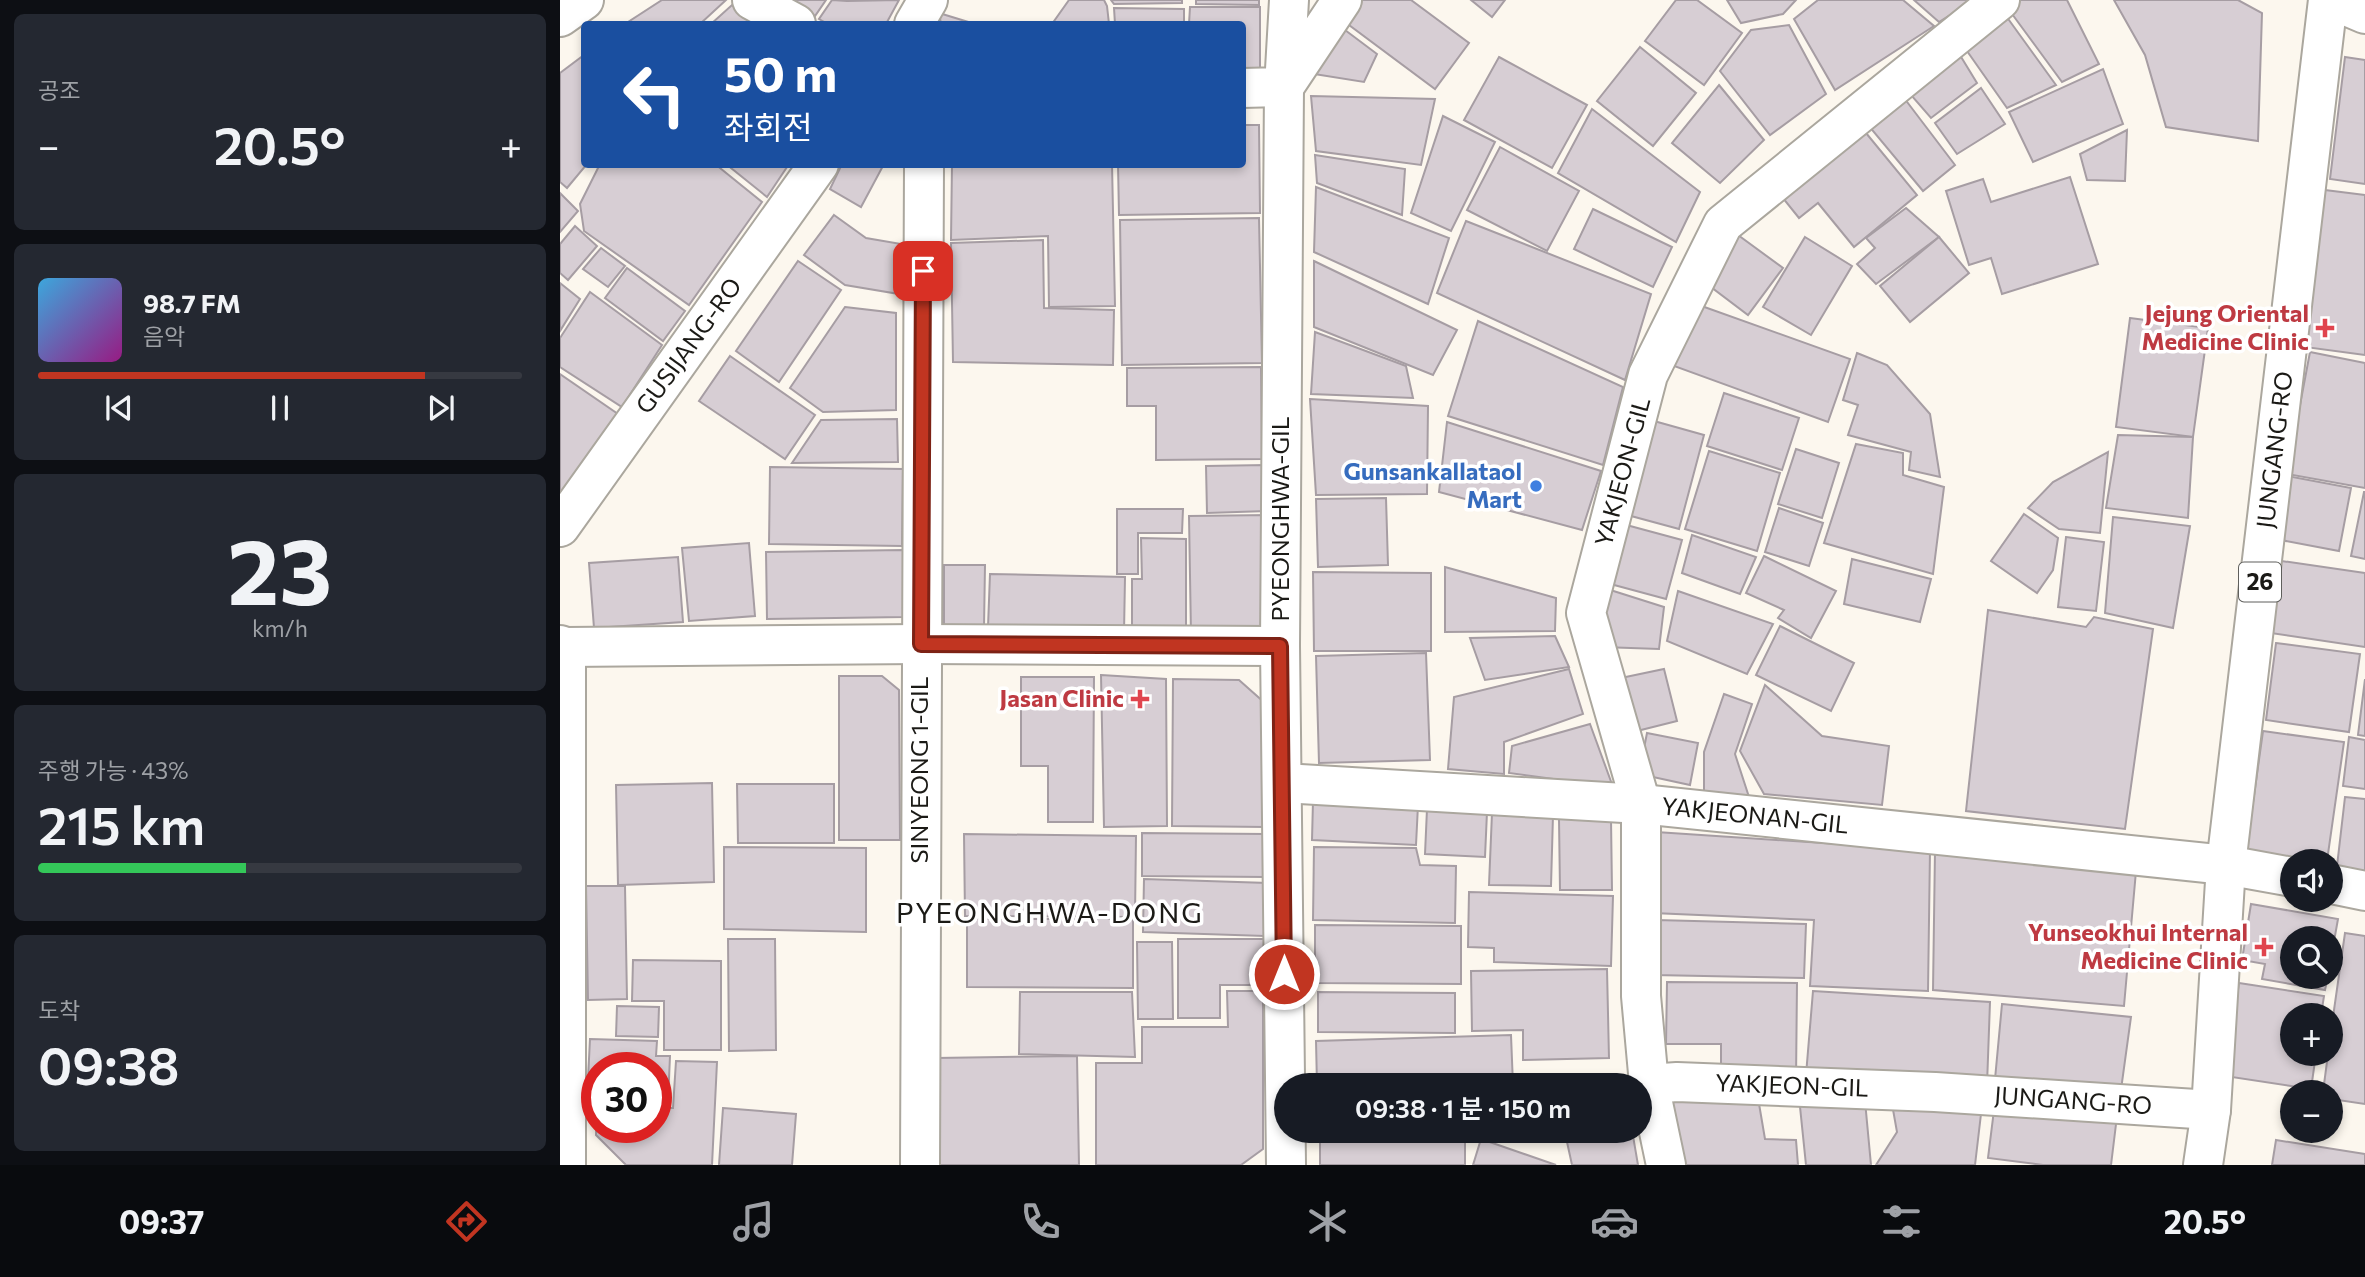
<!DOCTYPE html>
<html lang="ko">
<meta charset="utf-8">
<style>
body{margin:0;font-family:Commissioner,"Noto Sans KR",sans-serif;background:#242831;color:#f1f3f6;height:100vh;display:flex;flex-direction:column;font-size:26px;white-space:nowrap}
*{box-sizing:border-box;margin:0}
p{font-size:23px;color:#9ea1a6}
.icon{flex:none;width:38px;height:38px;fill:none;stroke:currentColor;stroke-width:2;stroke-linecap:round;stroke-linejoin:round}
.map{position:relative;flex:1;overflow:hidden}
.panel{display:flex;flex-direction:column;gap:14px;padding:14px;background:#0d0f14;width:560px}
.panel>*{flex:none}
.guide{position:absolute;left:21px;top:21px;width:665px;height:147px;border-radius:7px;box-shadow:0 4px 10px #0003;background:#1a4fa0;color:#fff;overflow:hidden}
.controls{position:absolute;left:1720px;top:849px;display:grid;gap:14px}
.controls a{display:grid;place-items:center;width:63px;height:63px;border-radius:50%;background:#171b24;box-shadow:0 4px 10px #0003;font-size:35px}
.speed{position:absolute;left:21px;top:1052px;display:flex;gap:14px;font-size:35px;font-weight:700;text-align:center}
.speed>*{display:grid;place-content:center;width:91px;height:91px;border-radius:50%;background:#171b24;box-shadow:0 4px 10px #0003;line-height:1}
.speed .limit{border:10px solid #d22;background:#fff;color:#111}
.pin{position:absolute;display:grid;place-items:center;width:60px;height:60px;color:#fff;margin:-30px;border-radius:14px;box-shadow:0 4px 10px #0006}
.me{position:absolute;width:77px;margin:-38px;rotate:0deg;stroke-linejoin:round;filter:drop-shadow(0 0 5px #0008)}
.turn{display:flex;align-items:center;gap:24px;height:147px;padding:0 28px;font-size:32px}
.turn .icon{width:91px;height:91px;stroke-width:2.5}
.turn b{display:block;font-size:49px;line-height:60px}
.big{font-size:52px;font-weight:600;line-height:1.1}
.panel .widget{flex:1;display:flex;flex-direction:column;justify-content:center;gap:10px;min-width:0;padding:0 24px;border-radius:10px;background:#242831}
.panel .dial{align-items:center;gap:0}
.dial b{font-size:91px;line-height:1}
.song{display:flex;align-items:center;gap:21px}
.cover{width:84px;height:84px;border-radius:10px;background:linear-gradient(135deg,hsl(200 70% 55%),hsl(310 70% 35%))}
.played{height:7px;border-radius:4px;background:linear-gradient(90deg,#c13521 80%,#363941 80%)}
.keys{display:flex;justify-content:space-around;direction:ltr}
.heat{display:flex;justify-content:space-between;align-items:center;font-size:38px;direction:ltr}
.charge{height:10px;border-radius:5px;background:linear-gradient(90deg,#34c759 43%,#363941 0)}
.trip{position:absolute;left:714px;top:1073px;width:378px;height:70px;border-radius:35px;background:#171b24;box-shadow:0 4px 10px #0003;font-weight:600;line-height:70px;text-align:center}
.tabs{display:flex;height:112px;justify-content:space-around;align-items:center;background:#090b0e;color:#9ea1a6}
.tabs .icon{width:49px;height:49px}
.tabs .on{color:#c13521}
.tabs b{font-size:32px;color:#f1f3f6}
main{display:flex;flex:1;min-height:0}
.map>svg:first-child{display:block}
.building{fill:#d7ced4;stroke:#a69da3;stroke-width:2}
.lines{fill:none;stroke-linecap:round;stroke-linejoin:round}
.minor-casing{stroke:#aba79e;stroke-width:42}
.major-casing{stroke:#aba79e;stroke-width:42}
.minor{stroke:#fff;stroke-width:38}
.major{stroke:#fff;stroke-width:38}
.route-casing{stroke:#7d2215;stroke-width:18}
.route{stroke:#c13521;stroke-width:12}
.health-dot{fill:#e0444e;stroke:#fff;stroke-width:2.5}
.shop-dot{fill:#3f7fe0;stroke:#fff;stroke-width:2.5}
.labels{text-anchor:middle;stroke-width:7;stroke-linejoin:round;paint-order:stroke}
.shield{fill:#fff;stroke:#5f5f5c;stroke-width:2}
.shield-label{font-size:23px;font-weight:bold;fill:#1b1a16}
.health-label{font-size:24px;font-weight:bold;fill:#be3a42;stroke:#fff;text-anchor:end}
.street-label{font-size:24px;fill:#1b1a16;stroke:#fff}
.shop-label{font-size:24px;font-weight:bold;fill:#366cbe;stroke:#fff;text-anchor:end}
.quarter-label{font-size:28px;letter-spacing:2px;fill:#1b1a16;stroke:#fff}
</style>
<main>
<section class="panel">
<div class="widget"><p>공조</p>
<div class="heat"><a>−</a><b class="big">20.5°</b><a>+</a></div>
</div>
<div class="widget">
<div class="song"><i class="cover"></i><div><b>98.7 FM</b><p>음악</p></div></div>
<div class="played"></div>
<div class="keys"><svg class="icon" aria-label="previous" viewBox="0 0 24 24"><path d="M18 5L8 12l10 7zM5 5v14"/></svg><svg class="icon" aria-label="pause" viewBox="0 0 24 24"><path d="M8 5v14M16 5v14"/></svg><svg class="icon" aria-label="next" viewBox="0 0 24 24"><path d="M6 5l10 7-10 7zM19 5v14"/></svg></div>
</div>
<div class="widget dial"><b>23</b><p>km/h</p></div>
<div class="widget"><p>주행 가능 · 43%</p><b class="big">215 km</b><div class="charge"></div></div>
<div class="widget"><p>도착</p><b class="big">09:38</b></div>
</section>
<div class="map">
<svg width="1805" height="1165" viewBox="0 0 1805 1165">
<rect width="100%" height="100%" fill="#fcf7ee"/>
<!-- building -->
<g class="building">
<polygon points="102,0 166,0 140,24 65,24"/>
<polygon points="233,0 266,0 255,16"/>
<polygon points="272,0 287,1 339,0 326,24 268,24 259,19"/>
<polygon points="509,0 544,0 547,6 549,24 492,24"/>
<polygon points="551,0 622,0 622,3 554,4"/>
<polygon points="636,0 699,0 699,5 636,4"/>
<polygon points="801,0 851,0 909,43 875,89 785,22"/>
<polygon points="911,0 945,0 932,17"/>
<polygon points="1116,0 1137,0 1182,33 1144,85 1085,41"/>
<polygon points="1167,0 1236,0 1223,14 1181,23"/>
<polygon points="1258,0 1343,0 1374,26 1275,90 1234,19"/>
<polygon points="1354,0 1414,0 1379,22"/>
<polygon points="1448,0 1507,0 1539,64 1502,82 1444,3"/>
<polygon points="1554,0 1678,0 1702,13 1698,141 1606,127 1585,55"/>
<polygon points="172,5 193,24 151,24"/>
<polygon points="630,7 700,7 700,80 682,79 682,24 629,24"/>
<polygon points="554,8 624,9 624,24 555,24"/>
<polygon points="1441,9 1496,85 1447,108 1400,41"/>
<polygon points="379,13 415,24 381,24"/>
<polygon points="1229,25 1266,94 1210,135 1160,71 1191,30"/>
<polygon points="781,27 817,54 804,82 748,73"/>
<polygon points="1080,47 1136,93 1093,146 1037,101"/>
<polygon points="1395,47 1417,83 1371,118 1344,87"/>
<polygon points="24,55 24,164 27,164 7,188 0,182 0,73"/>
<polygon points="939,57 1027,105 992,168 904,120"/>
<polygon points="1785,57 1805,60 1805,184 1770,179"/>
<polygon points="1543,69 1563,124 1473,162 1449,112"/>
<polygon points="1159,85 1204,140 1160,183 1112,143"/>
<polygon points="1421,88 1445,124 1397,154 1375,123"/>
<polygon points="1338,90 1395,165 1363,191 1303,119"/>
<polygon points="751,96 875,99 861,165 756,151"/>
<polygon points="1032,109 1140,192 1116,242 998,173"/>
<polygon points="883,116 935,142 891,231 851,213"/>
<polygon points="682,125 699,125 700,213 559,215 558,164 682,164"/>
<polygon points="1567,130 1565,181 1527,180 1520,154"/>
<polygon points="1306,133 1357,195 1294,247 1258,203 1239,218 1218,192"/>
<polygon points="940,147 1019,191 987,251 907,210"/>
<polygon points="755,155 845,169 842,215 757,183"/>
<polygon points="40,164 155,164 202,202 129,305 24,231 20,204"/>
<polygon points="166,164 229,164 207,197"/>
<polygon points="282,164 324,164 301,207 270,189"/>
<polygon points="392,164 552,164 555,306 489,307 488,236 391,240"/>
<polygon points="1510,177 1538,264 1442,294 1431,258 1409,265 1386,191 1423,179 1431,202"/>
<polygon points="756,187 889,238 868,304 754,252"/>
<polygon points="1765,190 1805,195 1805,355 1745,347"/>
<polygon points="0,193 18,211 0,232"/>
<polygon points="1346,208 1379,237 1316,284 1297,264 1315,248 1306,238"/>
<polygon points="1033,209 1112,247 1093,287 1014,249"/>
<polygon points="274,215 306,238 347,245 339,294 285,285 244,255"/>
<polygon points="699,218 702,363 562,365 560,220"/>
<polygon points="906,221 1091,294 1065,380 877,293"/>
<polygon points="15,226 37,246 8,280 0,273 0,244"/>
<polygon points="1178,235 1223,268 1188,315 1143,281"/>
<polygon points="1245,237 1292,266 1251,335 1203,307"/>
<polygon points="1379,237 1409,273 1350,322 1320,286"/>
<polygon points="483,240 484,308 554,310 553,365 393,362 391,243"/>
<polygon points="41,248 65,266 48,287 23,269"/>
<polygon points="238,261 281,290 219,382 176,351"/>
<polygon points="754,261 897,330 873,375 754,327"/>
<polygon points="67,268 125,311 103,341 45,298"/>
<polygon points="0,283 20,299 0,331"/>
<polygon points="30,292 102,345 62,407 0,367 0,338"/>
<polygon points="1136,304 1290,359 1268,422 1114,366"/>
<polygon points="285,307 336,313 336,410 263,412 230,388"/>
<polygon points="1570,318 1648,328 1633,437 1556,427"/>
<polygon points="918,321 1063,387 1043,465 888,416"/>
<polygon points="755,332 846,366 853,398 751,394"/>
<polygon points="1750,352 1805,363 1805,488 1727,474"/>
<polygon points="1297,353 1327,365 1370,414 1380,477 1349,470 1351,452 1288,435 1298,405 1283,400"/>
<polygon points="170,356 255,415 225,459 139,401"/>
<polygon points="701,367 702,459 596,460 596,406 567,406 567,368"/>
<polygon points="0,374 58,414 0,498"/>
<polygon points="1164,393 1239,418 1222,470 1147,446"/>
<polygon points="750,399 868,406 867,494 756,495"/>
<polygon points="337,419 338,462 232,463 261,420"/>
<polygon points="1094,421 1144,435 1119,529 1060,513"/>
<polygon points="887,422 1041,471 1022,530 879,492"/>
<polygon points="1558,435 1633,437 1628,518 1546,508"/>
<polygon points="1296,444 1343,453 1343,475 1384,487 1373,574 1264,543"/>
<polygon points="1236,449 1279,463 1262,518 1218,504"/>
<polygon points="1149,451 1220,473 1197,551 1125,529"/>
<polygon points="1548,452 1540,533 1499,529 1468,508 1493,482"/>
<polygon points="706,465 707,511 647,513 646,466"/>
<polygon points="210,467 343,469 342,546 209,544"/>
<polygon points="1722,475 1791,488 1779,551 1710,538"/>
<polygon points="1804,492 1805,492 1805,559 1791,556"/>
<polygon points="826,498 828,565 758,567 756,499"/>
<polygon points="1219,508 1263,523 1249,566 1205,552"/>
<polygon points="557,509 623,509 622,533 578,533 578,574 557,574"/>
<polygon points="1464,514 1498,538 1493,570 1477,593 1431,561"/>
<polygon points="710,515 712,617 690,634 631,635 629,516"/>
<polygon points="1553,517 1630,526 1613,628 1545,613"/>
<polygon points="1059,523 1122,540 1106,599 1043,582"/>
<polygon points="1132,535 1196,557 1180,594 1122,573"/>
<polygon points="1506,537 1544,542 1536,611 1498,607"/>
<polygon points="581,538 626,539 626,633 572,632 572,579 582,579"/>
<polygon points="189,543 195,616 129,621 122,548"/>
<polygon points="343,550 344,617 207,619 206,552"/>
<polygon points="1204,556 1276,591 1251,638 1218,618 1224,610 1186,593"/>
<polygon points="118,557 123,622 34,628 29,563"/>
<polygon points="1292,559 1371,579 1360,622 1284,604"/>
<polygon points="1708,559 1805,573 1805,647 1697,631"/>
<polygon points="384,565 425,565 424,627 384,627"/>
<polygon points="885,567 996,598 995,631 885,632"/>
<polygon points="753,572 871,573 871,651 754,651"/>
<polygon points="430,574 565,577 564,633 428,627"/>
<polygon points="1044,588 1104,607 1099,649 1042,647"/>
<polygon points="1118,591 1213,624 1187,674 1107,641"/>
<polygon points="1428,610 1526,627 1534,617 1593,629 1565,829 1406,811"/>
<polygon points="1220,626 1294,663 1271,711 1196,675"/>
<polygon points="995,636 1009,667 925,680 910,638"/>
<polygon points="1716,643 1800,654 1789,732 1706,720"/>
<polygon points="866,653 870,760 759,763 756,656"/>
<polygon points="1009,669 1023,714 944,742 944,774 888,769 894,697"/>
<polygon points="1104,669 1117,721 1069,733 1056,679"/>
<polygon points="541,675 606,679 607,826 544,827"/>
<polygon points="279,676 322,676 339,690 340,840 279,840"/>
<polygon points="461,677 534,677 533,822 488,822 488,766 461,766"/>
<polygon points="613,679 679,680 706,704 706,827 612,826"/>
<polygon points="1805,679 1805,736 1798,735"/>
<polygon points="1205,685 1262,736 1329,746 1322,805 1204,794 1180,751"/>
<polygon points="1164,694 1192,704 1175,754 1189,797 1144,797 1144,752"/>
<polygon points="1030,724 1053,787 949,773 952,746"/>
<polygon points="1703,731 1784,742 1767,861 1685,860"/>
<polygon points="1087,733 1138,743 1130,785 1079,774"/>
<polygon points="1789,737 1805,740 1805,789 1783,786"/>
<polygon points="152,783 154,882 58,885 56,785"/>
<polygon points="177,784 274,784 274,843 178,843"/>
<polygon points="1785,797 1805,799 1805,879 1776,875"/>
<polygon points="753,801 858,805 856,845 752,840"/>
<polygon points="867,809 927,812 925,857 865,854"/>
<polygon points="932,813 993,815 991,886 929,885"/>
<polygon points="999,819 1051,819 1052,890 1000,890"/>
<polygon points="1096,832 1370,850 1368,991 1250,986 1254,920 1093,913"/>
<polygon points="582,833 706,834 706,877 582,876"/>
<polygon points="404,834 576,836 575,917 405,916"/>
<polygon points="164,847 306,848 306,932 164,929"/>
<polygon points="754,847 856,848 860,865 896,866 895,923 753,920"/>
<polygon points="1375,850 1576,871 1564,1006 1373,990"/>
<polygon points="584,879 708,883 705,936 583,932"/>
<polygon points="26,886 65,886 67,999 28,1000"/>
<polygon points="909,892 1053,896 1051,966 934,962 934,948 908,947"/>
<polygon points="1691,904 1778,919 1771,958 1771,938 1732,938 1732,976 1768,976 1765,990 1702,979 1705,964 1682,960"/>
<polygon points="407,919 573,919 573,988 407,987"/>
<polygon points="1096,920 1246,924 1244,978 1094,975"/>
<polygon points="755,925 901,926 901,984 755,983"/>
<polygon points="1785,933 1805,936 1805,1104 1771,1099 1771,1092 1763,1092 1768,1054 1771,1054 1771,1031"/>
<polygon points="168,939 215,939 216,1050 169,1051"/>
<polygon points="618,939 704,939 704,985 660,985 660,1018 618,1018"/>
<polygon points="577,942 612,942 613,1019 578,1019"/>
<polygon points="73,960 161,961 161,1050 104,1050 104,1001 72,1001"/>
<polygon points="1047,969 1049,1058 963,1060 963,1030 912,1031 911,971"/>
<polygon points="1107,982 1237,983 1236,1080 1161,1079 1161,1044 1106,1044"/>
<polygon points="1679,983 1764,996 1761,1015 1732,1015 1732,1054 1756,1054 1751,1089 1665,1076"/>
<polygon points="667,991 703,991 703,1149 681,1165 536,1165 536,1063 582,1063 582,1027 668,1027"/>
<polygon points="1253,991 1430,1002 1427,1085 1246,1075"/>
<polygon points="460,992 572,992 575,1057 459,1054"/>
<polygon points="758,992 895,993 895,1033 758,1032"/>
<polygon points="1442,1004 1571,1017 1560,1097 1434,1090"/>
<polygon points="57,1006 99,1007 98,1037 56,1036"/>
<polygon points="951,1035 953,1085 757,1085 756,1041"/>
<polygon points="30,1039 97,1041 96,1056 110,1056 108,1102 96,1101 96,1068 37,1068 37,1099 27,1099"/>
<polygon points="517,1056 519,1165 378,1165 376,1058"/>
<polygon points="116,1061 157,1062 152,1165 66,1165 36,1135 37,1105 37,1127 96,1127 96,1108 113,1108"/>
<polygon points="1197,1092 1205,1139 1236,1140 1238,1165 1123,1165 1109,1096"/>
<polygon points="1239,1097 1305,1101 1311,1165 1246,1165"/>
<polygon points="1435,1102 1557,1116 1551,1165 1483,1165 1428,1158"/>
<polygon points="1332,1104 1421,1114 1415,1165 1316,1165 1337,1132"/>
<polygon points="163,1108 236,1114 232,1165 159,1165"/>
<rect x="760" y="1130" width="145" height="35"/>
<polygon points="1067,1130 1072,1130 1078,1165 1012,1165 1007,1142"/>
<polygon points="921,1139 996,1165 913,1165"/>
<polygon points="1716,1140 1805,1154 1805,1165 1712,1165"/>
</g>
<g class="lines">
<!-- minor casing -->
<g class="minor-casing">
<g id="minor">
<polyline points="192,0 236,24"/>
<polyline points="1772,0 1805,14"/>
<polyline points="0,17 24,0"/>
<polyline points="354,24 368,0"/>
<polyline points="682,88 724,87 782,0"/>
<polyline points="0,527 259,164"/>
<polyline points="0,645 6,647 6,1165"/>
<polyline points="6,647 361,644 720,646"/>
<polyline points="723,783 1081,804 1666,865 1732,877"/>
<polyline points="1771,884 1805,891"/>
<polyline points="1089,1084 1117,1082 1375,1092 1651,1110"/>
<polyline points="360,1165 364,164"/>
<polyline points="726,1165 720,646 724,87 729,0"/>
<polyline points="1106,1165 1089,1084 1081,996 1081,804 1026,613 1088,375 1163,224 1440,0"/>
</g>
</g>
<!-- major casing -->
<g class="major-casing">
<polyline id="major" points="1643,1165 1651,1110 1666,865 1768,0"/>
</g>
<!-- minor -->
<use href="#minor" class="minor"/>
<!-- major -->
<use href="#major" class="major"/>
</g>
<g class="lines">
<!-- route casing -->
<g class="route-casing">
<polyline id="route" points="363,271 361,644 720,646 724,974"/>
</g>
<!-- route -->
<use href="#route" class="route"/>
</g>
<!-- markers -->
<g class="health-dot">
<path d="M1761.5 317.5h7v7h7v7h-7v7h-7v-7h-7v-7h7z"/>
<path d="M576.5 688.5h7v7h7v7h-7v7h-7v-7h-7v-7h7z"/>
<path d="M1700.5 936.5h7v7h7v7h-7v7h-7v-7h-7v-7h7z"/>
</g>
<circle class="shop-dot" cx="976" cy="486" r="7"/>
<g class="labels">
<!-- shield labels -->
<rect class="shield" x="1679" y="562.5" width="42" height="39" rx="5"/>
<g class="shield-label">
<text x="1700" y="590">26</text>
</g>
<!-- health labels -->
<g class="health-label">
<text x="1749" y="322">Jejung Oriental<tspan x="1749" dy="28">Medicine Clinic</tspan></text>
<text x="564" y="707">Jasan Clinic</text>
<text x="1688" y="941">Yunseokhui Internal<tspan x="1688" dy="28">Medicine Clinic</tspan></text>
</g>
<!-- street labels -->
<g class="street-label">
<text transform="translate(129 346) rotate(-54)" y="8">GUSIJANG-RO</text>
<text transform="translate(1715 450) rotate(-83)" y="8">JUNGANG-RO</text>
<text transform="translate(1063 472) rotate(-75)" y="8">YAKJEON-GIL</text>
<text transform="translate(721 519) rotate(-90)" y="8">PYEONGHWA-GIL</text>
<text transform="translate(360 770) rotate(-90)" y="8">SINYEONG 1-GIL</text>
<text transform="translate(1195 816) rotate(6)" y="8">YAKJEONAN-GIL</text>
<text transform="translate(1232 1086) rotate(2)" y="8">YAKJEON-GIL</text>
<text transform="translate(1513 1101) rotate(4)" y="8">JUNGANG-RO</text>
</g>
<!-- shop labels -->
<g class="shop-label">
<text x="962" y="480">Gunsankallataol<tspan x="962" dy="28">Mart</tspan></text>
</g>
<!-- quarter labels -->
<g class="quarter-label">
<text x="490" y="923">PYEONGHWA-DONG</text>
</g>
</g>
</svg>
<div class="controls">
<a><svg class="icon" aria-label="sound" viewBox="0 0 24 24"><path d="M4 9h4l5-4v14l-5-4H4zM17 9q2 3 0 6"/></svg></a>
<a><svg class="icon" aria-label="search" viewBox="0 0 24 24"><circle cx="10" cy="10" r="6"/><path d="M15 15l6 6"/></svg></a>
<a>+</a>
<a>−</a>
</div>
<div class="speed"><div class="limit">30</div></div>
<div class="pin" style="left:363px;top:271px;background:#d93025"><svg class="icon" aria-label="arrive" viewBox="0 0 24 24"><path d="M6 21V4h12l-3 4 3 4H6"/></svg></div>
<svg class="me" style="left:724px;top:974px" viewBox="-20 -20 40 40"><circle r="17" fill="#c13521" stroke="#fff" stroke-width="3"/><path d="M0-11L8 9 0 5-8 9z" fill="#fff"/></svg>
<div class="trip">09:38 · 1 분 · 150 m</div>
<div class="guide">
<div class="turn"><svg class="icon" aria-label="left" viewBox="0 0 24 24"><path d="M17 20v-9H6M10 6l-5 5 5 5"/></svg><div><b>50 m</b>좌회전</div></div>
</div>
</div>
</main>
<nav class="tabs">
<b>09:37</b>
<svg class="icon on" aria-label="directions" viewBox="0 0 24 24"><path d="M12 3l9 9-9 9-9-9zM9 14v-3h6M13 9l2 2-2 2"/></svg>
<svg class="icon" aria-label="music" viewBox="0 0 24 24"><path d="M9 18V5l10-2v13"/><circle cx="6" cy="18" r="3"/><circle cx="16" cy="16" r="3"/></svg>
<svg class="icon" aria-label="phone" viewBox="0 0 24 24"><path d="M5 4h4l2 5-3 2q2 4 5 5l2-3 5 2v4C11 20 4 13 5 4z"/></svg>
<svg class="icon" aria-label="climate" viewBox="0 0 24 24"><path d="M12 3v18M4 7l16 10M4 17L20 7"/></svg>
<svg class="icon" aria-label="car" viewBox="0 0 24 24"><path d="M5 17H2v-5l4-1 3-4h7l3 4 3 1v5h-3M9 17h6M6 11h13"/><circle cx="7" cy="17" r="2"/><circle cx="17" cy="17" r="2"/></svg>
<svg class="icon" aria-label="filters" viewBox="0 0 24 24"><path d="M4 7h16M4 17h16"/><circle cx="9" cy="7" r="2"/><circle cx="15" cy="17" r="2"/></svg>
<b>20.5°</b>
</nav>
